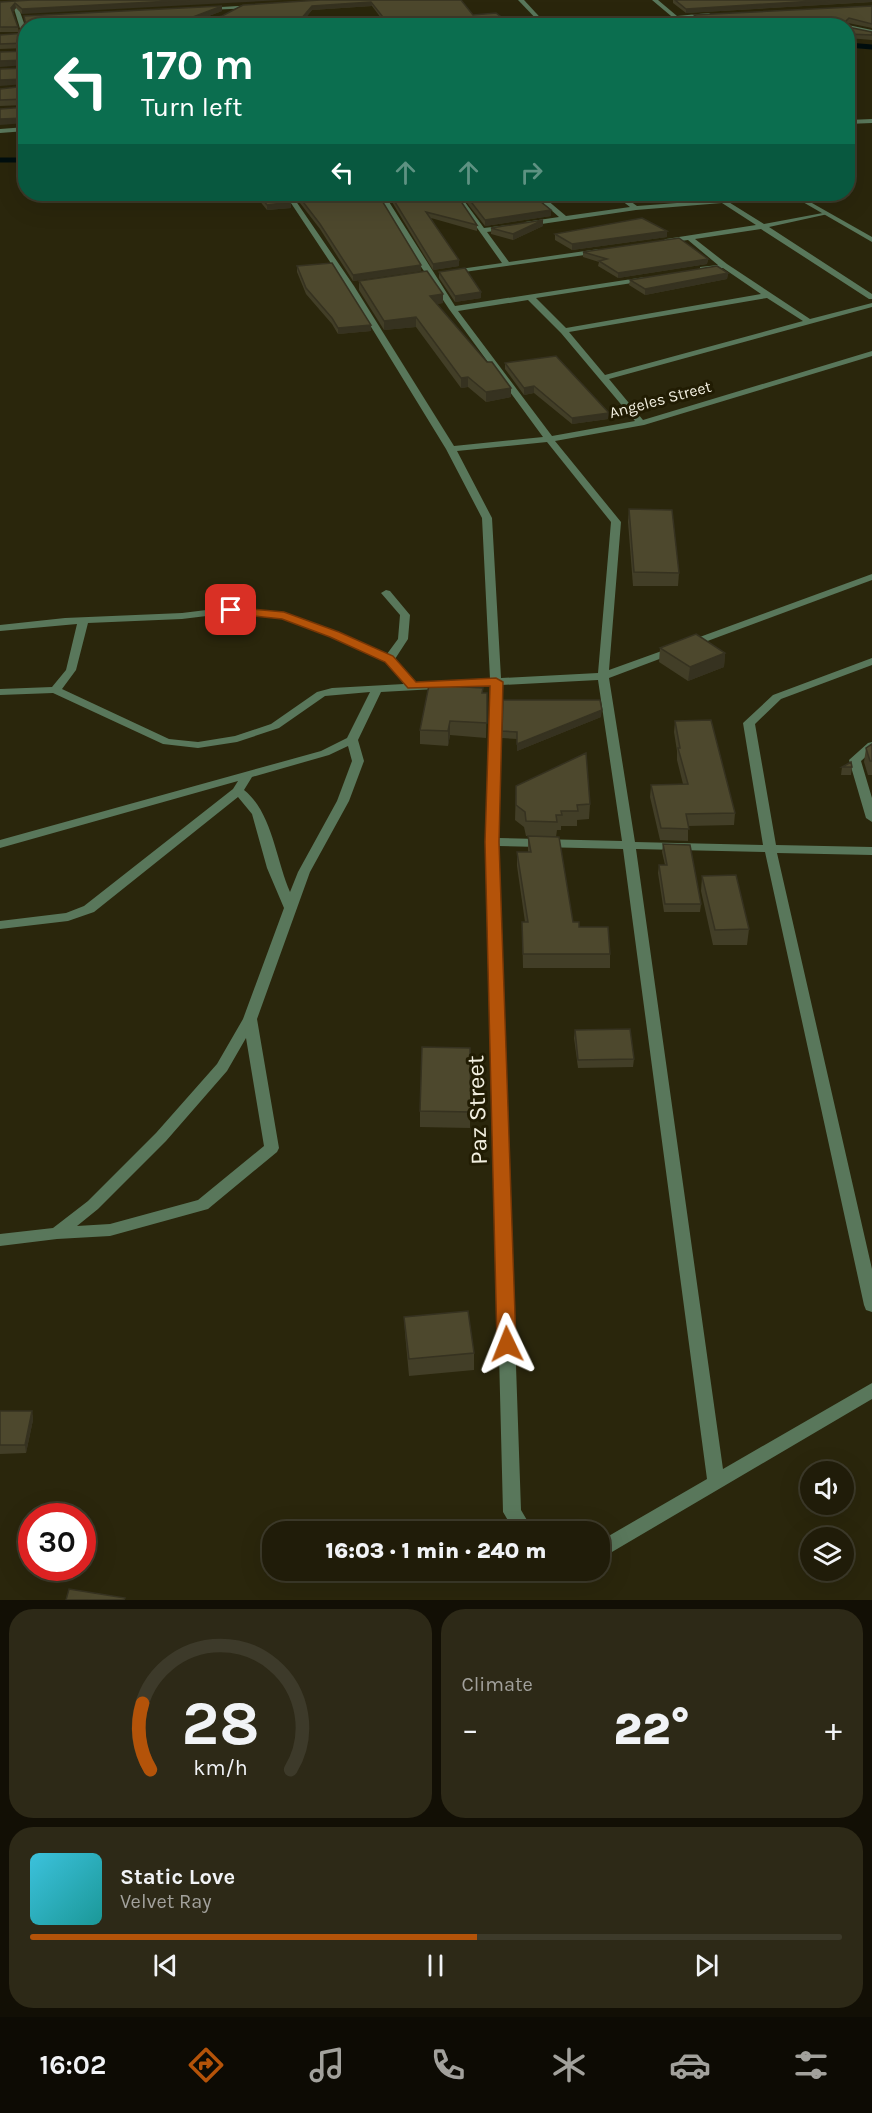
<!DOCTYPE html>
<meta charset="utf-8">
<style>
body{margin:0;font-family:Karla,sans-serif;background:#2d2917;color:#f1f3f6;height:100vh;display:flex;flex-direction:column;font-size:22px;white-space:nowrap}
*{box-sizing:border-box;margin:0}
p{font-size:20px;color:#a2a19c}
.icon{flex:none;width:33px;height:33px;fill:none;stroke:currentColor;stroke-width:2;stroke-linecap:round;stroke-linejoin:round}
.map{position:relative;height:1600px;overflow:hidden}
.side{display:flex;flex-direction:column;gap:9px;padding:9px;background:#120f05;flex:1}
.side>*{flex:none}
.hud{position:absolute;left:18px;top:18px;width:837px;height:183px;border-radius:24px;box-shadow:0 6px 24px #0002,0 0 0 2px #3d3a2a;background:#0b6e4f;color:#fff;overflow:hidden}
.buttons{position:absolute;left:800px;top:1461px;display:grid;gap:12px}
.buttons a{display:grid;place-items:center;width:54px;height:54px;border-radius:50%;background:#201c09;box-shadow:0 6px 24px #0002,0 0 0 2px #3d3a2a;font-size:30px}
.speed{position:absolute;left:18px;top:1503px;display:flex;gap:12px;font-size:30px;font-weight:700;text-align:center}
.speed>*{display:grid;place-content:center;width:78px;height:78px;border-radius:50%;background:#201c09;box-shadow:0 6px 24px #0002,0 0 0 2px #3d3a2a;line-height:1}
.speed .limit{border:9px solid #d22;background:#fff;color:#111}
.pin{position:absolute;display:grid;place-items:center;width:51px;height:51px;color:#fff;margin:-26px;border-radius:12px;box-shadow:0 3px 9px #0006}
.me{position:absolute;width:66px;margin:-33px;rotate:358deg;stroke-linejoin:round;filter:drop-shadow(0 0 4px #0008)}
.turn{display:flex;align-items:center;gap:21px;height:126px;padding:0 24px;font-size:27px}
.turn .icon{width:78px;height:78px;stroke-width:2.5}
.turn b{display:block;font-size:42px;line-height:51px}
.lanes{display:flex;align-items:center;height:57px;padding:0 24px;background:#0003;justify-content:center;gap:30px;direction:ltr}
.lanes .off{opacity:.35}
.big{font-size:45px;font-weight:800;line-height:1.1}
.side .widget{flex:1;display:flex;flex-direction:column;justify-content:center;gap:9px;min-width:0;padding:0 21px;border-radius:24px;background:#2d2917}
.side .dial{align-items:center;gap:0}
.dial svg{height:156px;overflow:visible;fill:none;stroke:#3d3a2a;stroke-width:7;stroke-linecap:round;text-anchor:middle}
.dial text{fill:#f1f3f6;stroke:none}
.song{display:flex;align-items:center;gap:18px}
.cover{width:72px;height:72px;border-radius:9px;background:linear-gradient(135deg,hsl(190 70% 55%),hsl(180 70% 35%))}
.played{height:6px;border-radius:3px;background:linear-gradient(90deg,#b45309 55%,#3d3a2a 55%)}
.keys{display:flex;justify-content:space-around;direction:ltr}
.heat{display:flex;justify-content:space-between;align-items:center;font-size:33px;direction:ltr}
.side .tiles{flex:1;display:grid;gap:9px;grid-template-columns:1fr 1fr}
.widget:last-child{grid-column:span 2}
.trip{position:absolute;left:262px;top:1521px;width:348px;height:60px;border-radius:24px;background:#201c09;box-shadow:0 6px 24px #0002,0 0 0 2px #3d3a2a;font-weight:800;line-height:60px;text-align:center}
.dock{display:flex;height:96px;justify-content:space-around;align-items:center;background:#0d0b04;color:#a2a19c}
.dock .icon{width:42px;height:42px}
.dock .selected{color:#b45309}
.dock b{font-size:27px;color:#f1f3f6}
.map>svg:first-child{display:block}
.lines{fill:none;stroke-linecap:round;stroke-linejoin:round}
.stream{stroke:#000e0e;stroke-width:5}
.minor{fill:#59775b;fill-rule:evenodd}
.tertiary{fill:#59775b;fill-rule:evenodd}
.wall{fill:#423e27}
.shaded-wall{fill:#363220}
.building{fill:#4d482d;stroke:#363220;stroke-width:1.5}
.route{fill:#b45309;stroke:#753606;stroke-width:1.5}
.labels{text-anchor:middle;stroke-width:6;stroke-linejoin:round;paint-order:stroke}
.far-street-label{font-size:16px;fill:#f2efe0;stroke:#211c03}
.near-street-label{font-size:24px;fill:#f2efe0;stroke:#211c03}
</style>
<div class="map">
<svg width="872" height="1600" viewBox="0 0 872 1600">
<rect width="100%" height="100%" fill="#2a260c"/>
<g class="lines">
<!-- stream -->
<g class="stream">
<polyline points="274,26 300,19 351,19 358,26"/>
<polyline points="848,45 872,47"/>
<polyline points="0,160 26,160"/>
</g>
<!-- minor -->
<g class="minor">
<polygon points="652,0 658,0 677,16 709,13 712,15 681,18 689,26 683,26"/>
<polygon points="12,2 17,3 26,29 26,37 22,35"/>
<polygon points="257,5 255,8 206,10 203,8"/>
<polygon points="848,25 872,30 872,34 848,29"/>
<polygon points="872,119 872,123 848,124 848,120"/>
<polygon points="26,127 26,131 0,133 0,129"/>
<path d="M 285,194 L 291,194 L 354,286 L 454,446 L 543,437 L 449,309 L 414,256 L 378,194 L 384,194 L 455,306 L 645,277 L 649,279 L 645,281 L 536,298 L 566,328 L 761,294 L 723,268 L 700,271 L 700,267 L 718,265 L 688,240 L 666,243 L 662,241 L 666,239 L 756,225 L 722,203 L 636,210 L 528,226 L 525,226 L 525,222 L 559,217 L 533,194 L 540,194 L 566,216 L 630,207 L 613,194 L 620,194 L 637,206 L 717,200 L 716,198 L 719,196 L 764,224 L 828,212 L 828,214 L 769,227 L 872,294 L 872,299 L 869,299 L 761,229 L 695,239 L 727,264 L 810,319 L 872,303 L 872,307 L 609,379 L 643,420 L 872,351 L 872,356 L 644,425 L 555,441 L 621,522 L 609,670 L 670,648 L 674,647 L 679,650 L 678,652 L 609,678 L 635,842 L 763,845 L 743,723 L 773,695 L 872,658 L 872,665 L 781,699 L 755,724 L 776,845 L 872,847 L 872,855 L 777,853 L 872,1269 L 872,1312 L 866,1310 L 864,1305 L 765,852 L 636,849 L 723,1469 L 872,1383 L 872,1399 L 600,1559 L 600,1541 L 707,1479 L 623,849 L 498,846 L 521,1510 L 534,1532 L 515,1532 L 503,1512 L 486,842 L 490,686 L 381,692 L 358,740 L 364,761 L 349,801 L 310,872 L 257,1019 L 279,1148 L 277,1152 L 208,1209 L 110,1236 L 57,1239 L 0,1246 L 0,1234 L 53,1228 L 88,1201 L 156,1133 L 217,1064 L 243,1019 L 284,908 L 267,868 L 252,814 L 238,797 L 94,912 L 68,921 L 0,929 L 0,921 L 66,913 L 84,906 L 233,789 L 238,781 L 0,848 L 0,840 L 321,751 L 347,738 L 370,692 L 325,696 L 279,728 L 237,742 L 198,748 L 163,744 L 53,693 L 0,695 L 0,689 L 52,687 L 66,670 L 77,624 L 0,631 L 0,625 L 65,618 L 182,613 L 231,607 L 288,614 L 339,632 L 387,654 L 398,639 L 400,615 L 381,593 L 386,590 L 390,591 L 410,615 L 408,639 L 395,659 L 415,683 L 490,679 L 482,518 L 446,449 L 346,286 ZM 767,298 L 803,321 L 605,375 L 569,332 ZM 528,300 L 561,333 L 635,421 L 552,436 L 458,311 ZM 547,442 L 611,522 L 598,673 L 501,678 L 492,518 L 457,451 ZM 231,613 L 282,619 L 331,636 L 385,661 L 404,684 L 332,688 L 317,692 L 271,724 L 235,736 L 198,742 L 169,739 L 62,689 L 76,670 L 88,623 L 182,619 ZM 598,680 L 622,841 L 498,838 L 501,685 ZM 348,746 L 352,761 L 337,801 L 298,872 L 290,892 C 276,860 272,812 244,790 L 252,777 L 329,755 ZM 246,1038 L 264,1146 L 198,1200 L 110,1224 L 77,1226 L 98,1209 L 166,1141 L 227,1071 Z"/>
<polygon points="453,194 459,194 484,228 508,225 508,229 487,232 509,262 599,249 603,251 599,253 450,274 450,270 453,270 502,263"/>
<polygon points="872,574 872,580 694,646 690,647 685,644 686,642"/>
<polygon points="872,742 872,751 861,761 872,798 872,822 866,818 849,760 868,743"/>
</g>
<!-- tertiary -->
<g class="tertiary">
<polygon points="518,0 524,0 548,26 543,26"/>
<polygon points="789,194 796,194 872,237 872,242"/>
</g>
</g>
<!-- wall -->
<g class="wall">
<polygon points="31,0 22,14 16,8 13,12 18,27 19,32 0,32 0,2"/>
<polygon points="461,0 473,15 513,26 387,26 372,6 312,10 299,26 26,26 222,11 190,23 194,23 222,16 243,5"/>
<polygon points="673,0 872,0 872,2 686,13 673,3"/>
<polygon points="872,6 872,28 848,23 847,24 848,27 872,35 872,40 848,38 848,26 702,26 694,20 694,15"/>
<polygon points="26,33 26,48 0,49 0,35"/>
<polygon points="26,86 26,105 0,106 0,89"/>
<polygon points="254,194 286,194 291,208 267,210"/>
<polygon points="293,194 361,194 421,265 421,271 353,281 320,229"/>
<polygon points="389,194 456,194 477,225 477,231 431,218 459,266 433,270 389,197"/>
<polygon points="460,194 531,194 551,216 485,226"/>
<polygon points="543,226 513,240 491,234 491,228"/>
<polygon points="555,234 667,237 572,250 555,240"/>
<polygon points="583,252 708,259 707,264 618,278 598,266 599,262 583,257"/>
<polygon points="297,266 371,331 338,334 332,324 306,294 297,272"/>
<polygon points="439,272 481,298 455,302 439,278"/>
<polygon points="728,273 727,279 645,295 629,285 630,280"/>
<polygon points="359,281 443,294 443,303 437,304 487,362 511,388 511,397 486,402 468,387 461,388 416,327 384,330 359,290"/>
<polygon points="505,363 609,413 608,419 572,424 534,393 524,395 505,369"/>
<polygon points="629,509 679,573 678,586 633,586 628,522"/>
<polygon points="660,648 725,653 724,667 688,681 659,662"/>
<polygon points="483,688 483,693 487,693 486,738 450,735 448,746 420,744 420,730"/>
<polygon points="503,700 601,717 517,751 517,739 502,738"/>
<polygon points="675,721 735,813 734,825 688,826 688,841 660,840 650,797 651,785 683,784 677,760 677,751 674,732"/>
<polygon points="872,744 872,775 868,775 864,762 866,748"/>
<polygon points="842,767 852,767 851,775 841,775"/>
<polygon points="516,786 590,804 589,819 577,820 577,826 561,826 561,830 557,830 556,837 573,922 610,954 610,968 523,968 522,922 525,922 517,866 517,852 528,852 528,836 526,836 524,827 515,820"/>
<polygon points="663,844 701,904 700,912 664,912 658,873 659,865 665,865 662,852"/>
<polygon points="702,876 749,929 747,945 713,945 701,891"/>
<polygon points="575,1030 634,1059 633,1067 578,1068 574,1038"/>
<polygon points="470,1048 470,1128 420,1127 420,1111"/>
<polygon points="404,1317 474,1353 474,1370 409,1376 405,1333"/>
<polygon points="0,1411 32,1411 33,1420 26,1453 0,1454"/>
</g>
<!-- shaded-wall -->
<g class="shaded-wall">
<polygon points="191,0 283,0 22,14 22,9"/>
<polygon points="830,0 872,0 872,2 686,13 686,9"/>
<polygon points="371,2 372,6 312,10 299,26 295,26 312,6"/>
<polygon points="15,3 16,8 12,13 11,8"/>
<polygon points="222,6 222,11 185,25 185,20"/>
<polygon points="25,60 26,65 0,67 0,61"/>
<polygon points="25,78 26,84 0,86 0,80"/>
<polygon points="26,118 26,123 0,125 0,119"/>
<polygon points="291,202 291,208 267,210 267,205"/>
<polygon points="551,210 551,216 485,226 485,220"/>
<polygon points="543,220 543,226 513,240 513,234"/>
<polygon points="667,231 667,237 572,250 572,244"/>
<polygon points="708,259 707,264 618,278 618,273"/>
<polygon points="459,260 459,266 433,270 433,264"/>
<polygon points="421,265 421,271 353,281 353,275"/>
<polygon points="728,273 727,279 645,295 645,289"/>
<polygon points="481,292 481,298 455,302 455,296"/>
<polygon points="443,294 443,303 430,305 430,296"/>
<polygon points="416,317 416,327 384,330 384,321"/>
<polygon points="371,325 371,331 338,334 338,328"/>
<polygon points="468,377 468,387 461,388 461,378"/>
<polygon points="534,386 534,393 524,395 524,388"/>
<polygon points="511,388 511,397 486,402 486,392"/>
<polygon points="609,413 608,419 572,424 572,418"/>
<polygon points="725,653 724,667 688,681 690,667"/>
<polygon points="602,710 601,717 517,751 517,744"/>
<polygon points="450,721 450,735 448,746 448,731"/>
<polygon points="32,1411 33,1420 26,1453 25,1445"/>
</g>
<!-- building -->
<g class="building">
<polygon points="31,0 191,0 22,9 15,3 11,8 18,27 0,27 0,2"/>
<polygon points="320,0 461,0 473,15 496,13 513,26 390,26 371,2 312,6 295,26 26,26 24,16 222,6 185,20 185,23 194,23 222,16 243,5"/>
<polygon points="675,0 830,0 686,9"/>
<polygon points="872,6 872,24 849,18 846,21 848,27 872,32 872,35 848,34 848,26 708,26 694,15"/>
<polygon points="26,33 26,44 25,43 0,44 0,35"/>
<polygon points="26,51 26,60 0,61 0,52"/>
<polygon points="26,68 26,79 0,80 0,69"/>
<polygon points="26,86 26,100 25,99 0,100 0,89"/>
<polygon points="26,107 26,118 0,119 0,109"/>
<polygon points="258,194 286,194 291,202 267,205"/>
<polygon points="297,194 378,194 421,265 353,275 320,224"/>
<polygon points="390,194 456,194 477,225 426,212 459,260 433,264"/>
<polygon points="465,194 531,194 551,210 485,220"/>
<polygon points="642,218 667,231 572,244 555,234"/>
<polygon points="543,220 513,234 491,228"/>
<polygon points="679,238 708,259 618,273 599,261 607,259 583,252"/>
<polygon points="332,263 371,325 338,328 332,318 306,288 297,266"/>
<polygon points="717,266 728,273 645,289 630,280"/>
<polygon points="465,268 481,292 455,296 439,272"/>
<polygon points="427,271 443,294 430,296 487,362 492,362 511,388 486,392 468,377 461,378 416,317 384,321 359,281"/>
<polygon points="556,356 609,413 572,418 534,386 524,388 505,363"/>
<polygon points="629,509 672,510 679,573 634,572"/>
<polygon points="696,634 725,653 690,667 660,648"/>
<polygon points="429,685 483,688 482,693 487,693 487,723 450,721 448,731 420,730"/>
<polygon points="503,700 600,700 602,710 517,744 517,732 502,731"/>
<polygon points="711,720 735,813 686,814 689,829 661,828 651,785 688,784 678,748 680,748 675,721"/>
<polygon points="872,744 872,761 870,761 866,748"/>
<polygon points="586,753 590,804 577,805 578,811 561,811 562,815 556,815 557,822 526,821 525,812 516,805 516,786"/>
<polygon points="851,762 852,767 842,767"/>
<polygon points="528,836 559,837 573,922 579,922 579,927 608,927 610,954 523,954 522,922 528,922 517,852 531,852"/>
<polygon points="663,844 690,845 701,904 665,904 659,865 667,865"/>
<polygon points="736,875 749,929 715,930 702,876"/>
<polygon points="630,1029 634,1059 578,1060 575,1030"/>
<polygon points="422,1047 470,1048 471,1112 420,1111"/>
<polygon points="468,1311 474,1353 409,1359 404,1317"/>
<polygon points="0,1411 32,1411 25,1445 0,1445"/>
<polygon points="69,1589 125,1598 124,1600 66,1600"/>
</g>
<!-- route -->
<polygon class="route" points="231,607 284,612 339,632 393,656 416,682 496,678 503,682 499,842 516,1344 514,1350 507,1352 500,1350 497,1344 485,842 490,686 408,688 385,662 330,637 282,619 227,613 225,610"/>
<g class="labels">
<!-- far-street labels -->
<g class="far-street-label">
<text transform="translate(660 399) rotate(-15)" y="6">Angeles Street</text>
</g>
<!-- near-street labels -->
<g class="near-street-label">
<text transform="translate(477 1110) rotate(-92)" y="8">Paz Street</text>
</g>
</g>
</svg>
<div class="buttons">
<a><svg class="icon" aria-label="sound" viewBox="0 0 24 24"><path d="M4 9h4l5-4v14l-5-4H4zM17 9q2 3 0 6"/></svg></a>
<a><svg class="icon" aria-label="layers" viewBox="0 0 24 24"><path d="M12 4l9 5-9 5-9-5zM3 14l9 5 9-5"/></svg></a>
</div>
<div class="speed"><div class="limit">30</div></div>
<div class="pin" style="left:231px;top:610px;background:#d93025"><svg class="icon" aria-label="arrive" viewBox="0 0 24 24"><path d="M6 21V4h12l-3 4 3 4H6"/></svg></div>
<svg class="me" style="left:507px;top:1344px" viewBox="-20 -20 40 40"><path d="M0-17L14 15 0 8-14 15z" fill="#b45309" stroke="#fff" stroke-width="4"/></svg>
<div class="trip">16:03 · 1 min · 240 m</div>
<div class="hud">
<div class="turn"><svg class="icon" aria-label="left" viewBox="0 0 24 24"><path d="M17 20v-9H6M10 6l-5 5 5 5"/></svg><div><b>170 m</b>Turn left</div></div>
<div class="lanes"><svg class="icon" aria-label="left" viewBox="0 0 24 24"><path d="M17 20v-9H6M10 6l-5 5 5 5"/></svg><svg class="icon off" aria-label="ahead" viewBox="0 0 24 24"><path d="M12 20V5M6 11l6-6 6 6"/></svg><svg class="icon off" aria-label="ahead" viewBox="0 0 24 24"><path d="M12 20V5M6 11l6-6 6 6"/></svg><svg class="icon off" aria-label="right" viewBox="0 0 24 24"><path d="M7 20v-9h11M14 6l5 5-5 5"/></svg></div>
</div>
</div>
<section class="side">
<div class="tiles">
<div class="widget dial"><svg viewBox="0 0 100 80">
<path d="M14 69A42 42 0 1 1 86 69"/>
<path d="M14 69A42 42 0 0 1 10 35" stroke="#b45309"/>
<text x="50" y="56" font-size="32" font-weight="700">28</text>
<text x="50" y="72" font-size="11">km/h</text>
</svg></div>
<div class="widget"><p>Climate</p>
<div class="heat"><a>−</a><b class="big">22°</b><a>+</a></div>
</div>
<div class="widget">
<div class="song"><i class="cover"></i><div><b>Static Love</b><p>Velvet Ray</p></div></div>
<div class="played"></div>
<div class="keys"><svg class="icon" aria-label="previous" viewBox="0 0 24 24"><path d="M18 5L8 12l10 7zM5 5v14"/></svg><svg class="icon" aria-label="pause" viewBox="0 0 24 24"><path d="M8 5v14M16 5v14"/></svg><svg class="icon" aria-label="next" viewBox="0 0 24 24"><path d="M6 5l10 7-10 7zM19 5v14"/></svg></div>
</div>
</div>
</section>
<nav class="dock">
<b>16:02</b>
<svg class="icon selected" aria-label="directions" viewBox="0 0 24 24"><path d="M12 3l9 9-9 9-9-9zM9 14v-3h6M13 9l2 2-2 2"/></svg>
<svg class="icon" aria-label="music" viewBox="0 0 24 24"><path d="M9 18V5l10-2v13"/><circle cx="6" cy="18" r="3"/><circle cx="16" cy="16" r="3"/></svg>
<svg class="icon" aria-label="phone" viewBox="0 0 24 24"><path d="M5 4h4l2 5-3 2q2 4 5 5l2-3 5 2v4C11 20 4 13 5 4z"/></svg>
<svg class="icon" aria-label="climate" viewBox="0 0 24 24"><path d="M12 3v18M4 7l16 10M4 17L20 7"/></svg>
<svg class="icon" aria-label="car" viewBox="0 0 24 24"><path d="M5 17H2v-5l4-1 3-4h7l3 4 3 1v5h-3M9 17h6M6 11h13"/><circle cx="7" cy="17" r="2"/><circle cx="17" cy="17" r="2"/></svg>
<svg class="icon" aria-label="filters" viewBox="0 0 24 24"><path d="M4 7h16M4 17h16"/><circle cx="9" cy="7" r="2"/><circle cx="15" cy="17" r="2"/></svg>
</nav>
